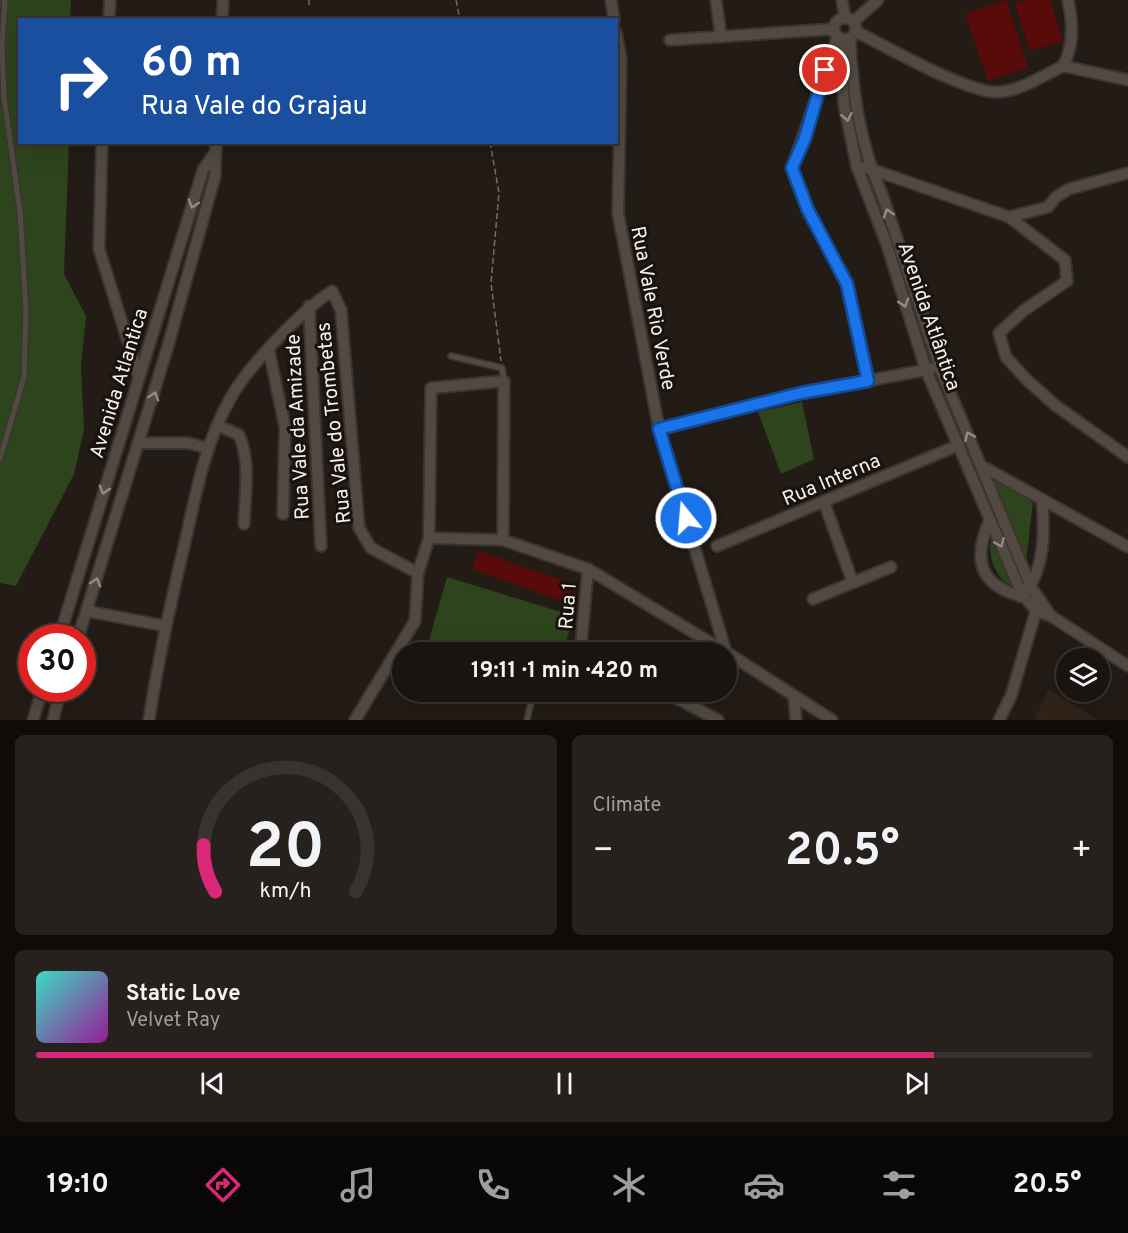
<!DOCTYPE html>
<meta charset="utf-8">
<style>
body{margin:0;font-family:Overpass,sans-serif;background:#27211e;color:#f1f3f6;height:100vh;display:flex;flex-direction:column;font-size:22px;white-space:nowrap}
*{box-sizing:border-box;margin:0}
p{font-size:20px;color:#9f9e9f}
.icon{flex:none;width:33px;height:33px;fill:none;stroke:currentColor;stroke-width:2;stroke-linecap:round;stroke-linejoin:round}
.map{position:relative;height:720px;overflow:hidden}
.side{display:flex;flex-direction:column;gap:15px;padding:15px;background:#0e0b09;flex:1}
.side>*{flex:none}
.top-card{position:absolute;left:18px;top:18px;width:600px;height:126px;border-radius:0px;box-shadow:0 6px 24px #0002,0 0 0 2px #383330;background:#1a4fa0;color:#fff;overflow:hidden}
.controls{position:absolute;left:1056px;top:648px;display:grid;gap:12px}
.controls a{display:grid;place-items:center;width:54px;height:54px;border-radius:50%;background:#1a1410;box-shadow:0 6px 24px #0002,0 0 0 2px #383330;font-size:30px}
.speed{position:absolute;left:18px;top:624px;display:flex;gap:12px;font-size:30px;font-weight:700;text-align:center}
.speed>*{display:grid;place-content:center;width:78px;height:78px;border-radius:50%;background:#1a1410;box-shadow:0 6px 24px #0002,0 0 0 2px #383330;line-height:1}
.speed .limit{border:9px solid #d22;background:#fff;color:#111}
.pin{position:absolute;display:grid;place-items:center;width:51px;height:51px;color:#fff;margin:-26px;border:3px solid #fff;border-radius:50%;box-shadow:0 2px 6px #0007}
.me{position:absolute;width:66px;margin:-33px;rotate:343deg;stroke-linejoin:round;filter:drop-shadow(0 0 4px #0008)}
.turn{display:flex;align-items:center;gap:21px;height:126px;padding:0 24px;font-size:27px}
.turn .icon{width:78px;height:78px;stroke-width:2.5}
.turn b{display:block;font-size:42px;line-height:51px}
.big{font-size:45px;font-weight:700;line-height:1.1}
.side .tile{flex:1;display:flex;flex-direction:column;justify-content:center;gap:9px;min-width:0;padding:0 21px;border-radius:9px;background:#27211e}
.side .dial{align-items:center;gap:0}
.dial svg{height:156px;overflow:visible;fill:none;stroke:#383330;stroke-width:7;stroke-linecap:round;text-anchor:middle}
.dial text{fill:#f1f3f6;stroke:none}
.song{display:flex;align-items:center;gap:18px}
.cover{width:72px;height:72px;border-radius:9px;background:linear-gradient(135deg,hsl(170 70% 55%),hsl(300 70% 35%))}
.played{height:6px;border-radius:3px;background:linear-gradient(90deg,#db2777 85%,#383330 85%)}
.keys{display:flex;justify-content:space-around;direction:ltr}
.heat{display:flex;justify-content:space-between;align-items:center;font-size:33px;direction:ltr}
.side .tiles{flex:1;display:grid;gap:15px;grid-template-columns:1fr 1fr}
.tile:last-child{grid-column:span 2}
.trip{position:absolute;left:392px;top:642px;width:345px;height:60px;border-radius:30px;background:#1a1410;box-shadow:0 6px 24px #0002,0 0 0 2px #383330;font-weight:700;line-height:60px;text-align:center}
.tabs{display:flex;height:96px;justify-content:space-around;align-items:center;background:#0a0806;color:#9f9e9f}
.tabs .icon{width:42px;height:42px}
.tabs .active{color:#db2777}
.tabs b{font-size:27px;color:#f1f3f6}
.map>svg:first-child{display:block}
.built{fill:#2f2319}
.green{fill:#2d441c}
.building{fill:#580b09}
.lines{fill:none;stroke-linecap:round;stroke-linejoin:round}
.service-casing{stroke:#3b3532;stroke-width:8}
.minor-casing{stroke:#3b3532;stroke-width:14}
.path{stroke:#746d68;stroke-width:1.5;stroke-dasharray:6 3;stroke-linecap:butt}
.service{stroke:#514942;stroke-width:5}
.minor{stroke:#514942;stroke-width:10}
.oneway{stroke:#938c86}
.route-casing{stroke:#114b97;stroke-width:15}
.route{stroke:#1a73e8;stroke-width:10}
.labels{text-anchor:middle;stroke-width:6;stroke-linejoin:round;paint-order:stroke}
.street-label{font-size:20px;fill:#f5f0ec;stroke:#19120d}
</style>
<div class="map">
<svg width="1128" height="720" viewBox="0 0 1128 720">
<rect width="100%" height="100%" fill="#231b15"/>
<!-- built -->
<polygon class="built" points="1048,689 1095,718 1097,720 1035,720"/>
<!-- green -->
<g class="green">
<polygon points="0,0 71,0 70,19 20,20 20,142 69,143 64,274 86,316 81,365 84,430 74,474 16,586 0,583"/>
<polygon points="802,402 814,459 781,474 758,412"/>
<path d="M 985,472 L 1033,502 L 1023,588 C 998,588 984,556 993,533 C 995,528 1000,522 1003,517 Z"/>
<polygon points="447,577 574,616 563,652 470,652 429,640"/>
</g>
<!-- building -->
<g class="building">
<polygon points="1006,0 1028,67 988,81 965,14"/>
<polygon points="1026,0 1050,0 1063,41 1030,51 1015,4"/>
<polygon points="479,551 573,584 567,603 472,569"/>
</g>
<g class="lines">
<!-- service casing -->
<g class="service-casing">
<g id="service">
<polyline points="451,356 502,368 504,381"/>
<polyline points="0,459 24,377 26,310 20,211 4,97 2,45 5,0"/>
<polyline points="527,720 533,693"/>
</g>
</g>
<!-- minor casing -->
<g class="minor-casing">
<g id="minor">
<polyline points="611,0 614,20"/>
<polyline points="716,0 721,37"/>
<polyline points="842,0 845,18"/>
<circle cx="845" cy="29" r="11"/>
<polyline points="109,20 110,0"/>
<polyline points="222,20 223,0"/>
<polyline points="853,22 878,0"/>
<path d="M 855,31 C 887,47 962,90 994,92 C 1017,93 1043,76 1063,66 C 1074,46 1073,22 1068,0"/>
<polyline points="616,32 621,59 618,213 659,429 726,652"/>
<polyline points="838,36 792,168 808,210 847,284 869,381"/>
<polyline points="840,38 844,104 857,167 887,245 926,370 1021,592 1036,611 1051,616 1128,666"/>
<path d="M 850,38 C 852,92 860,145 882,194 L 940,368 L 1031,587 L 1051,616"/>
<polyline points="670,40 834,29"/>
<polyline points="1063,66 1128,80"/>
<polyline points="102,142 99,249 139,377"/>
<polyline points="865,167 1009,217 1048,207 1056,197 1069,189 1128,173"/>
<polyline points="1009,217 1065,260 1067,281 1023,311 999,333 1006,357 1027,380 1055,405 1128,457"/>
<polyline points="309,306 321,546"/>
<polyline points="269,351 285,427 283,514"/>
<path d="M 219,426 L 239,435 C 251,462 245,495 244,524"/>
<polyline points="659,429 801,393 931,369"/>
<polyline points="139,443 188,443 207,448"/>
<polyline points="980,465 1128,547"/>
<polyline points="824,502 853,583"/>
<path d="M 990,519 C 972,560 979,585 1023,597 C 1045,568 1045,533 1042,499"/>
<polyline points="429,538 503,540 588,569 726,652 832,720"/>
<polyline points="717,546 959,445"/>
<polyline points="813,599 891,567"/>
<polyline points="87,611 165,626"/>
<polyline points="59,638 203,170 216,151"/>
<polyline points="78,638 168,346 215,176 216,142"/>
<polyline points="581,646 593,652"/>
<polyline points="577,652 581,646 588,569"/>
<polyline points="505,692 518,695 536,692"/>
<polyline points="665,692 718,720"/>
<polyline points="794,697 796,720"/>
<polyline points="33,720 43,688"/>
<polyline points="53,720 61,688"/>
<path d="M 149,720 C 158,660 171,601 185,542 C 196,493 205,443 230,399 C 249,365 300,312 332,291 L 341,310 L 359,528 L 371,548 L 418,573"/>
<polyline points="355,720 415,621 418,573 429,538 431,388 504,381 503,540"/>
<polyline points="999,720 1011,696 1036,611 1040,607"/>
</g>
</g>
<!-- path -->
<g class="path">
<polyline points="309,0 309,5"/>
<polyline points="456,0 460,20"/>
<polyline points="490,142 499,193 491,283 501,361"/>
</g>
<!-- service -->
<use href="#service" class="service"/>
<!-- minor -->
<use href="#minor" class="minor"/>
</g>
<!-- one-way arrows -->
<defs><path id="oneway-chevron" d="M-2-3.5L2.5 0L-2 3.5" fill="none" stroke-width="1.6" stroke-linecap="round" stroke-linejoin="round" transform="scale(1.5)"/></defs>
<g class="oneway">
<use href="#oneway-chevron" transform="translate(847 117) rotate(79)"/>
<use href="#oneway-chevron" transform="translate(193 204) rotate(107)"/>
<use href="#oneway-chevron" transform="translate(888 213) rotate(-108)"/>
<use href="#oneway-chevron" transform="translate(904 303) rotate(73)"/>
<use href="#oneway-chevron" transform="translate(154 396) rotate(-73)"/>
<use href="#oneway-chevron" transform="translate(969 436) rotate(-114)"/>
<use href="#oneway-chevron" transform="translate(104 490) rotate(107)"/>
<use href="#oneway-chevron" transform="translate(1000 543) rotate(67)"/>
<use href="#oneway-chevron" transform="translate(96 582) rotate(-73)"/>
</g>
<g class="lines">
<!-- route casing -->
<g class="route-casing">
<polyline id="route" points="686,518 659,429 801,393 868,381 847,284 808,210 792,168 805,138 825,70"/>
</g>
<!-- route -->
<use href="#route" class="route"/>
</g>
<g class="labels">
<!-- street labels -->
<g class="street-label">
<text transform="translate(654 308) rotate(79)" y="7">Rua Vale Rio Verde</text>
<text transform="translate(930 316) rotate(71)" y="7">Avenida Atlântica</text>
<text transform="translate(118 383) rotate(-73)" y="7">Avenida Atlantica</text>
<text transform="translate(333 423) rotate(-96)" y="7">Rua Vale do Trombetas</text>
<text transform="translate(297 427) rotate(-93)" y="7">Rua Vale da Amizade</text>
<text transform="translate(831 479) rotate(-23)" y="7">Rua Interna</text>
<text transform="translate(567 606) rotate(-85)" y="7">Rua 1</text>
</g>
</g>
</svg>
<div class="controls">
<a><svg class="icon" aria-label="layers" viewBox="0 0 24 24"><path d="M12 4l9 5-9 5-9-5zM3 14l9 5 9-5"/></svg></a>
</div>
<div class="speed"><div class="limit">30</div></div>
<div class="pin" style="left:825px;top:70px;background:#d93025"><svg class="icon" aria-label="arrive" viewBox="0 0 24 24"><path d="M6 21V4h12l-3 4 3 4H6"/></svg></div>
<svg class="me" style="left:686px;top:518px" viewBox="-20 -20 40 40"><circle r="17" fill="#1a73e8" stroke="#fff" stroke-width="3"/><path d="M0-11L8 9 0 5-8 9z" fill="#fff"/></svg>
<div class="trip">19:11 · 1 min · 420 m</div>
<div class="top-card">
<div class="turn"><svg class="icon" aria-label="right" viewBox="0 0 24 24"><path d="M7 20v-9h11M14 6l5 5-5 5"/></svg><div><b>60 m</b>Rua Vale do Grajau</div></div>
</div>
</div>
<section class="side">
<div class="tiles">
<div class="tile dial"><svg viewBox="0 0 100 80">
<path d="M14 69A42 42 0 1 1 86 69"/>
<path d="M14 69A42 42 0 0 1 8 45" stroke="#db2777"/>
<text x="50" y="56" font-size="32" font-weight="700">20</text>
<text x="50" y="72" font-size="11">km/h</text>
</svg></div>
<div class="tile"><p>Climate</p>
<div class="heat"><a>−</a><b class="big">20.5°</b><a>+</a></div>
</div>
<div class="tile">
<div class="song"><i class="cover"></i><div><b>Static Love</b><p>Velvet Ray</p></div></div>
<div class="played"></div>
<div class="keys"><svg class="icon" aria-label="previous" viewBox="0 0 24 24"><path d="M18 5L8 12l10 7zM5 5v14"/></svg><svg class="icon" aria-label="pause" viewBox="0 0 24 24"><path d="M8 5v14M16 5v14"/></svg><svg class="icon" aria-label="next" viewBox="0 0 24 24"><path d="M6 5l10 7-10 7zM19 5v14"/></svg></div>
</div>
</div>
</section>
<nav class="tabs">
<b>19:10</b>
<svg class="icon active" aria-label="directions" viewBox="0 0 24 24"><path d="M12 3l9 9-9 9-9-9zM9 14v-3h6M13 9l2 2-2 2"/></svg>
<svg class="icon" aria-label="music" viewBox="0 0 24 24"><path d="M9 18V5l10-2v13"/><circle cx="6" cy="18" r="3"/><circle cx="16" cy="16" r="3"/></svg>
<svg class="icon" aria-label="phone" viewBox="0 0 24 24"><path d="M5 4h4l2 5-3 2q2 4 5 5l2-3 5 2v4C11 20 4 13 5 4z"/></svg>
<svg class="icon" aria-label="climate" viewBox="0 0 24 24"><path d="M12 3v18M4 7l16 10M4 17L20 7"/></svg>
<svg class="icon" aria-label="car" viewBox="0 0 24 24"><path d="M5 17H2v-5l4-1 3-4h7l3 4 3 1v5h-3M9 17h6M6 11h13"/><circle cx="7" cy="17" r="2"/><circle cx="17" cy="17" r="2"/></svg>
<svg class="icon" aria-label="filters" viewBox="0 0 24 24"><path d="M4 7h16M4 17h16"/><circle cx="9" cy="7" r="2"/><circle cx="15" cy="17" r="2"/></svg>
<b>20.5°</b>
</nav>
